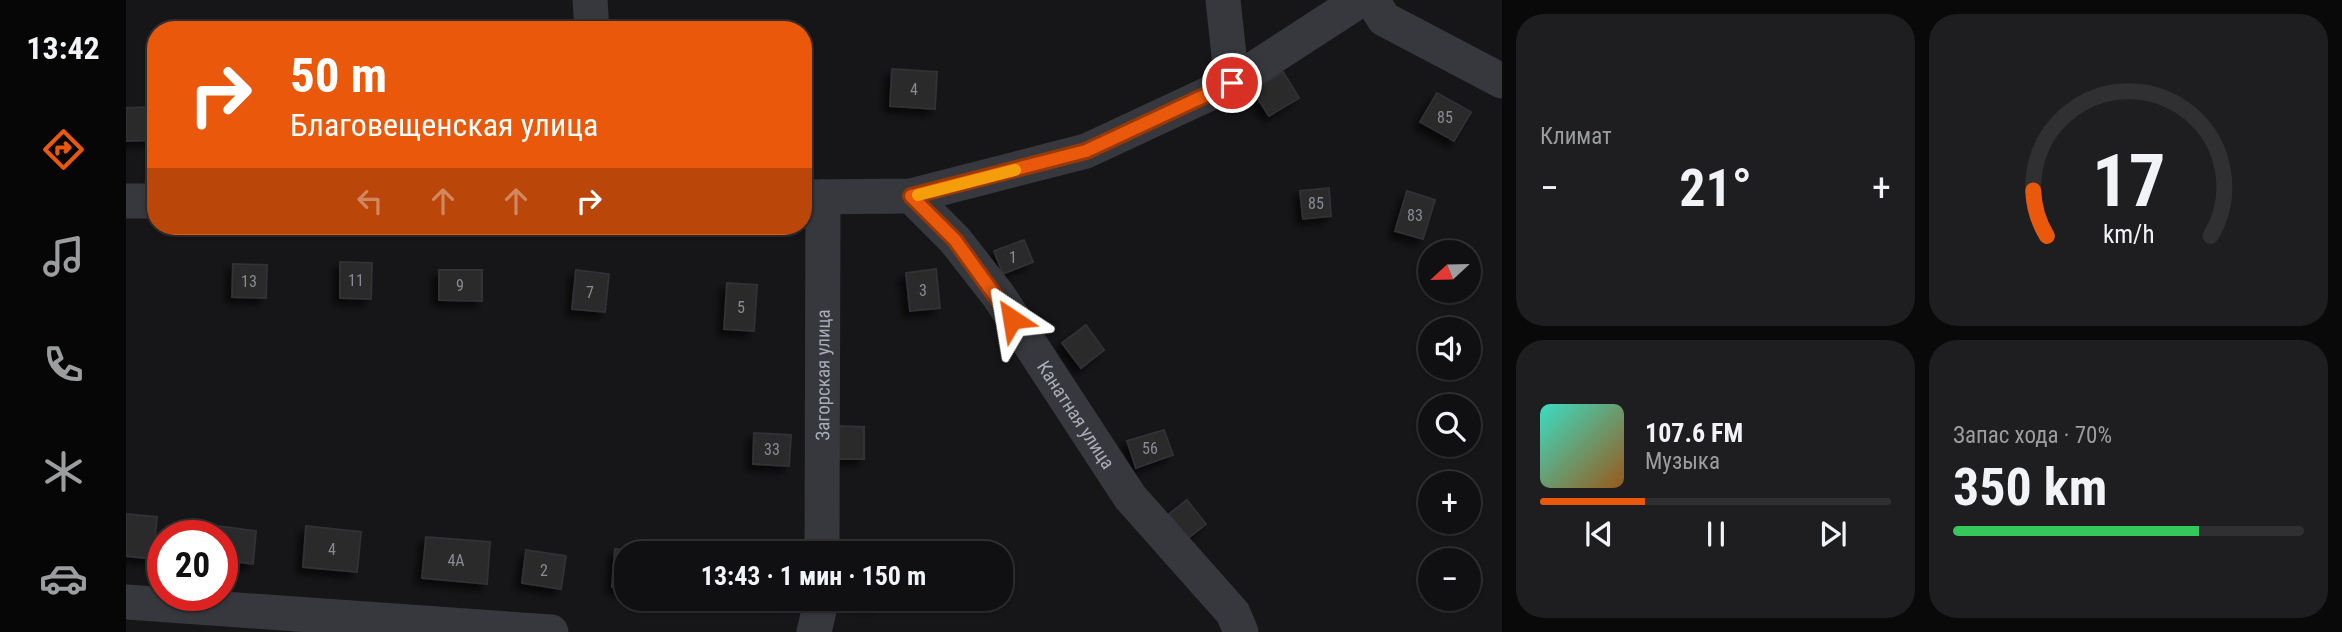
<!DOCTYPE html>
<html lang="ru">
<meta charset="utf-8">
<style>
body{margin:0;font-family:"Roboto Condensed",sans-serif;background:#1e1e20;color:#f1f3f6;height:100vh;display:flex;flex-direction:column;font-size:26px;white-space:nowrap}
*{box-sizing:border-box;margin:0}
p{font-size:23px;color:#9c9d9f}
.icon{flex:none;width:38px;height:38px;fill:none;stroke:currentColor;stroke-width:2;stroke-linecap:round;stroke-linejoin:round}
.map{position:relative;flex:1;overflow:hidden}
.side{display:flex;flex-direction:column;gap:14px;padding:14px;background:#09090a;width:840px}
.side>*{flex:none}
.hud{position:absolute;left:21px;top:21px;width:665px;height:214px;border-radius:28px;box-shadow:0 2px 5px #0004,0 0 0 2px #303032;background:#ea580c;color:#fff;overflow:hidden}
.needle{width:46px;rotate:248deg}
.controls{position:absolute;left:1292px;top:240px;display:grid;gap:14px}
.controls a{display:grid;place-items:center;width:63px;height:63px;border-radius:50%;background:#101012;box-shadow:0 2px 5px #0004,0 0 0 2px #303032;font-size:35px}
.speed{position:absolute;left:21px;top:520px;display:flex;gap:14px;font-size:35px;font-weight:700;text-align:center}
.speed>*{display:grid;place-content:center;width:91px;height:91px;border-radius:50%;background:#101012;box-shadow:0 2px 5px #0004,0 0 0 2px #303032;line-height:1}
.speed .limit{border:10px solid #d22;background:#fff;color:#111}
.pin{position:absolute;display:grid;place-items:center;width:60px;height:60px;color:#fff;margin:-30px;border:4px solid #fff;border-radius:50%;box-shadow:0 2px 7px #0007}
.me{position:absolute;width:77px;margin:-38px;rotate:327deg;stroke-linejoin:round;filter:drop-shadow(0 0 5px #0008)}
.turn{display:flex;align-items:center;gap:24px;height:147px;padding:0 28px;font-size:32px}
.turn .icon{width:91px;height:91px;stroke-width:2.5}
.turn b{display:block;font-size:49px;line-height:60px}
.lanes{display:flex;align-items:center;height:66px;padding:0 28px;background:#0003;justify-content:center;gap:35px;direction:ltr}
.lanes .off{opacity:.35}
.big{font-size:52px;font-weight:700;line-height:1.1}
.side .card{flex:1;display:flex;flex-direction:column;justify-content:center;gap:10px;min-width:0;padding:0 24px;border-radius:28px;background:#1e1e20}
.side .dial{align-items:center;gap:0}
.dial svg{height:182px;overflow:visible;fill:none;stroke:#303032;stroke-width:7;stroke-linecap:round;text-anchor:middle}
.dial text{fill:#f1f3f6;stroke:none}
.song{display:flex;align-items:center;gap:21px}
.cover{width:84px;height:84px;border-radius:10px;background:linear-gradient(135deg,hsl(170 70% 55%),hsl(30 70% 35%))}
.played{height:7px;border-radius:4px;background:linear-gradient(90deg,#ea580c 30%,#303032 30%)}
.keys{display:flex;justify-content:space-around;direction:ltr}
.heat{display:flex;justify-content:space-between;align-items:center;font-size:38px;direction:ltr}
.charge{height:10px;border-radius:5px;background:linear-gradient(90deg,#34c759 70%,#303032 0)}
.side .tiles{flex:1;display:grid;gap:14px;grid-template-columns:repeat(2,1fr)}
.trip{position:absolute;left:488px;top:541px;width:399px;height:70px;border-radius:28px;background:#101012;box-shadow:0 2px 5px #0004,0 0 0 2px #303032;font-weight:700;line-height:70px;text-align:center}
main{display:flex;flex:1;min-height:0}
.tab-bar{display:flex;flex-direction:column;width:126px;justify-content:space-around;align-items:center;background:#060607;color:#9c9d9f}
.tab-bar .icon{width:49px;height:49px}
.tab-bar .current{color:#ea580c}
.tab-bar b{font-size:32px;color:#f1f3f6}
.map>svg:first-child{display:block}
.building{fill:#29292c;stroke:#303034;stroke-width:2;filter:url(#shadow)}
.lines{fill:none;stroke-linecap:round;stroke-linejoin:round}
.minor{stroke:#37383d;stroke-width:35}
.route-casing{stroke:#983908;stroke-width:18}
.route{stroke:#ea580c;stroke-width:12}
.slow{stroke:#f59e0b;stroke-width:12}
.labels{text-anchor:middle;stroke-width:7;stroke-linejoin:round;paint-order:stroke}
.number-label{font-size:16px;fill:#888b94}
.street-label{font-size:19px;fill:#a8adb8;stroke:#111113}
</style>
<main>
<nav class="tab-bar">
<b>13:42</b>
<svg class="icon current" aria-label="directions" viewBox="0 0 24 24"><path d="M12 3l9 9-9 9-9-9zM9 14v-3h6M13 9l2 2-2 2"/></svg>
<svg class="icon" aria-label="music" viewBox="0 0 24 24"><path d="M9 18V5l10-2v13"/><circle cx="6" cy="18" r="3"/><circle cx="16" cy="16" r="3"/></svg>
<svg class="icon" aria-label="phone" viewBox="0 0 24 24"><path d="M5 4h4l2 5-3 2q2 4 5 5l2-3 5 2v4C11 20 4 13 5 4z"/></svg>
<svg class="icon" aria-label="climate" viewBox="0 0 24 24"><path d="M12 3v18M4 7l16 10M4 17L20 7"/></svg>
<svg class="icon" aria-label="car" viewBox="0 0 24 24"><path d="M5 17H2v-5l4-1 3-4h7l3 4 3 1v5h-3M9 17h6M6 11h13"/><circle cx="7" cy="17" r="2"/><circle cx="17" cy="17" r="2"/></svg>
</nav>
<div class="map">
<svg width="1376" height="632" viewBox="0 0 1376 632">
<defs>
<filter id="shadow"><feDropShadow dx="-6" dy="6" stdDeviation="3.5" flood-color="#0009"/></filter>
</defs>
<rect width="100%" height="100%" fill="#161618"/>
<!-- building -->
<g class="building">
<polygon points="766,69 811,72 809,109 764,106"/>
<polygon points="1157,72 1173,98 1143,116 1127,91"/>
<polygon points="1311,93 1345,112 1328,141 1294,122"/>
<polygon points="26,107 27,140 0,141 0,108"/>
<rect x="677" y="107" width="10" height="39"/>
<polygon points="1203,188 1205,216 1177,219 1174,191"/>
<polygon points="1281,191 1309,200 1297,239 1269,231"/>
<polygon points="898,240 907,262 877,274 868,251"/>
<polygon points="214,262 246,263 245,299 214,298"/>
<polygon points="107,264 141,265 140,298 106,297"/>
<polygon points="810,269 814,308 784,311 780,273"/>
<polygon points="313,270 356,270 356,301 313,300"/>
<polygon points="450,270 483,274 479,312 446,309"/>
<polygon points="601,283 631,285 628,331 598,329"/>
<polygon points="960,325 978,350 955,368 936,343"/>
<polygon points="712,426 738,427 738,459 711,459"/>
<polygon points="1038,430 1047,455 1010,468 1001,441"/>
<polygon points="628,433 665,435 663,466 627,464"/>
<polygon points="1061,500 1080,524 1062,538 1043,514"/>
<polygon points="0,514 31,517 27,559 0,556"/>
<polygon points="92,526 130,531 127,564 96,560 96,536 91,536"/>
<polygon points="180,526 235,532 231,572 177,567"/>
<polygon points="300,537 364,542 361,584 296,578"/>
<polygon points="489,549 537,553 500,553 500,589 486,587"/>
<polygon points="400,550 440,556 435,589 396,583"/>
<polygon points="611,598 652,598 652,603"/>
<polygon points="728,598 754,598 754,604 728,603"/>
</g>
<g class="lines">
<!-- minor -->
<g class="minor">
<polyline points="464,0 466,30"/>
<polyline points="1097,0 1106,83"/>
<polyline points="1246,0 1258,19 1376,81"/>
<path id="s1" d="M 785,196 L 829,240 L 872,295 L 1004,497 L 1107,613 L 1115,632"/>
<polyline points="677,197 785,196 960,151 1106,83 1234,0"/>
<polyline points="0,201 30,201"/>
<path id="s2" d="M 696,553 L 697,197"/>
<polyline points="0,602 425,632"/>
<polyline points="688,632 696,598"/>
</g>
</g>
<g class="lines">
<!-- route casing -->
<g class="route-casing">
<polyline id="route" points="886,319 829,240 785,196 960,151 1106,83"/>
</g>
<!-- route -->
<use href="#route" class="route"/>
<!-- slow -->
<polyline class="slow" points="792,195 889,170"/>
</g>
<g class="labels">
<!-- number labels -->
<g class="number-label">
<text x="788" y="95">4</text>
<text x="1319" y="123">85</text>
<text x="1190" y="209">85</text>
<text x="1289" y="221">83</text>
<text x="887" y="263">1</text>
<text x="230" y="286">11</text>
<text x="123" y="287">13</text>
<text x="334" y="291">9</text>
<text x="797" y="296">3</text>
<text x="464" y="298">7</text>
<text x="615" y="313">5</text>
<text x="1024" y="454">56</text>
<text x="646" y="455">33</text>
<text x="206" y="555">4</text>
<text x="330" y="566">4А</text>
<text x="418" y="576">2</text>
</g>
<!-- street labels -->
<g class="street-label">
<text dy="7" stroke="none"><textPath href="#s2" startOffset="178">Загорская улица</textPath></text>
<text dy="7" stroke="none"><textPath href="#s1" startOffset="275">Канатная улица</textPath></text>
</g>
</g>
</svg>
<div class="controls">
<a><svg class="needle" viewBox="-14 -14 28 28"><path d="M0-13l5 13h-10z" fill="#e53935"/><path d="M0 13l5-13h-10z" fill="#9c9d9f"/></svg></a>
<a><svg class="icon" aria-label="sound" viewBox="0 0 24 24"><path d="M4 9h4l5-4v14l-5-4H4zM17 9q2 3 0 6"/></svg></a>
<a><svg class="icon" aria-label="search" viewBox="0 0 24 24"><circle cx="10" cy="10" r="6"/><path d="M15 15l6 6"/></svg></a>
<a>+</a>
<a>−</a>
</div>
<div class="speed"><div class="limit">20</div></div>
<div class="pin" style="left:1106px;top:83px;background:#d93025"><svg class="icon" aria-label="arrive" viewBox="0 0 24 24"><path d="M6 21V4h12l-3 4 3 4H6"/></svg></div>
<svg class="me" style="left:886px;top:319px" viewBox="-20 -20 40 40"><path d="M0-17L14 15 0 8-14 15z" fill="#ea580c" stroke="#fff" stroke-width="4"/></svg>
<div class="trip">13:43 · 1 мин · 150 m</div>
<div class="hud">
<div class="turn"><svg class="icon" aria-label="right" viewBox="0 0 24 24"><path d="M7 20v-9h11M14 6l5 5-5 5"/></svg><div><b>50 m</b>Благовещенская улица</div></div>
<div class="lanes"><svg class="icon off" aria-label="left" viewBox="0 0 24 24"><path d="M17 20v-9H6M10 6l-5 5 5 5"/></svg><svg class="icon off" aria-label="ahead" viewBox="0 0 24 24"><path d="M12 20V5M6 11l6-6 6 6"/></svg><svg class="icon off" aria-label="ahead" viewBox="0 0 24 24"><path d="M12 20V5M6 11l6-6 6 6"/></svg><svg class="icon" aria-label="right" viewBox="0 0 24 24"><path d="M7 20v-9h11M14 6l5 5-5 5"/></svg></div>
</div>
</div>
<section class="side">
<div class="tiles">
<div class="card"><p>Климат</p>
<div class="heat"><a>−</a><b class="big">21°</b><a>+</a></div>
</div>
<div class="card dial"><svg viewBox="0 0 100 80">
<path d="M14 69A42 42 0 1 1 86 69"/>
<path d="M14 69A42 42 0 0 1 8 49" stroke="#ea580c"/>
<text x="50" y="56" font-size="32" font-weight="700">17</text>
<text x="50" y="72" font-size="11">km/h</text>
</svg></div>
<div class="card">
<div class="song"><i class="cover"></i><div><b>107.6 FM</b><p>Музыка</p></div></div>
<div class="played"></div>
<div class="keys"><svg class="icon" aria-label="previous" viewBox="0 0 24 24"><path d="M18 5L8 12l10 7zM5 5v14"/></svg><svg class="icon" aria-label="pause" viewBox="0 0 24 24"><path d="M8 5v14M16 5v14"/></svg><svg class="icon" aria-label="next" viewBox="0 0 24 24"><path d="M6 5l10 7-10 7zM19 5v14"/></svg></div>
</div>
<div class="card"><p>Запас хода · 70%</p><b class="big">350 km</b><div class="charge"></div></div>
</div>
</section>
</main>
